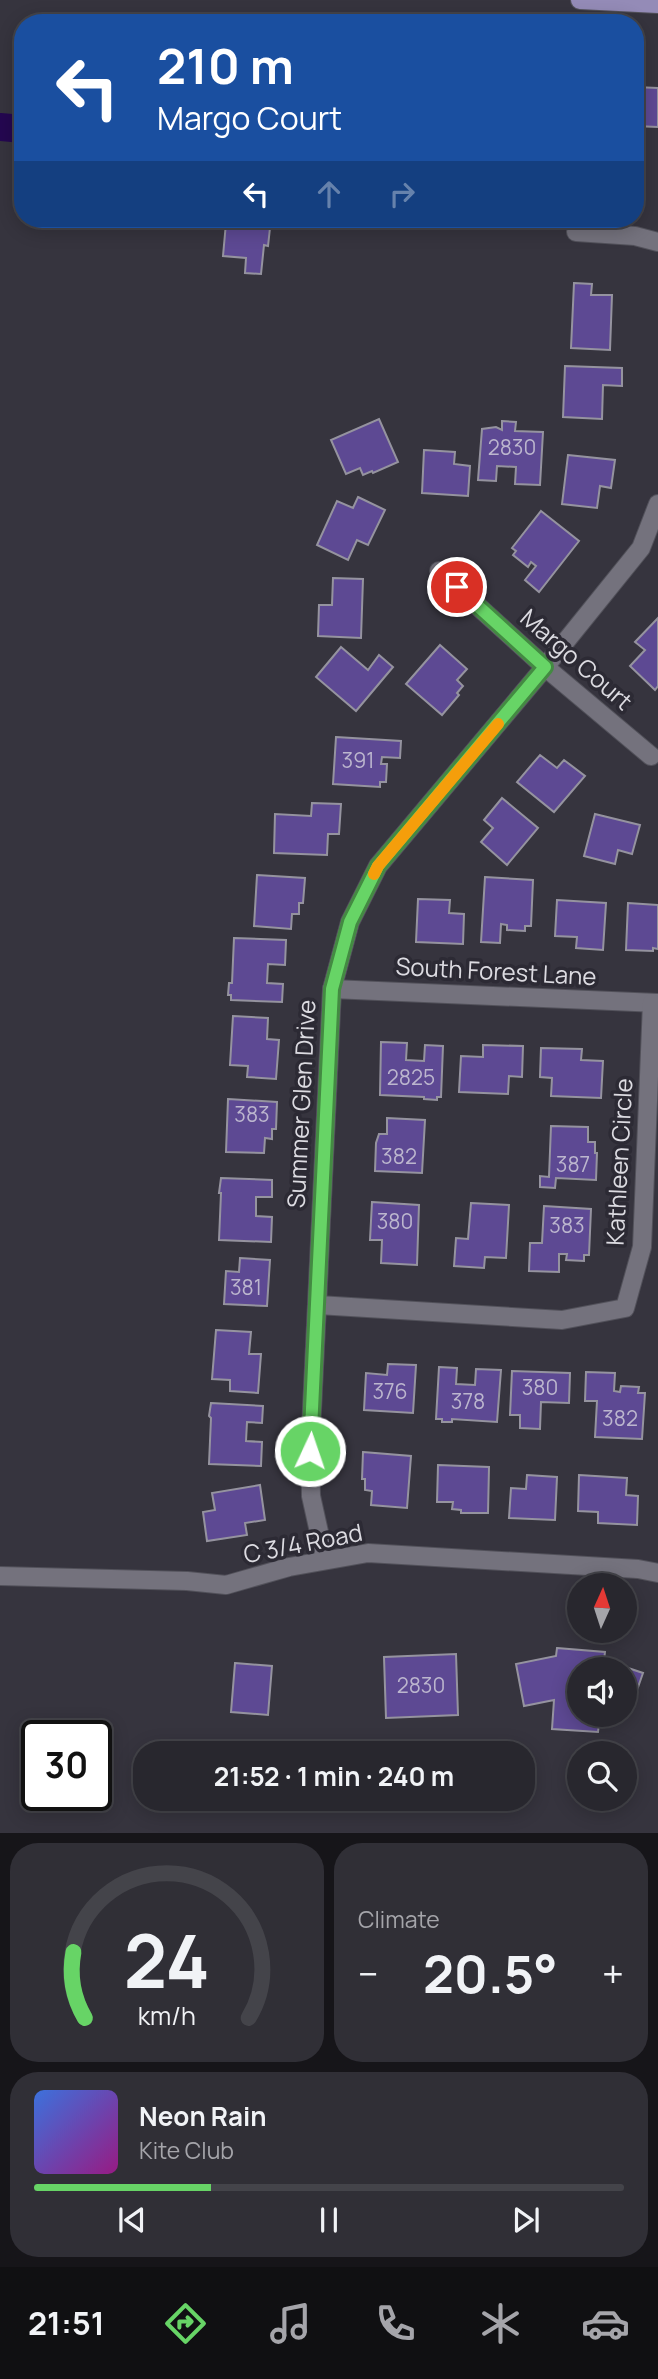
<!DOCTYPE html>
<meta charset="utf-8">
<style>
body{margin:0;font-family:Manrope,sans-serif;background:#302f36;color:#f1f3f6;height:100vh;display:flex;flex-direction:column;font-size:26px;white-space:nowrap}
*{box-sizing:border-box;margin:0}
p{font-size:23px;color:#a5a5aa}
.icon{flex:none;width:38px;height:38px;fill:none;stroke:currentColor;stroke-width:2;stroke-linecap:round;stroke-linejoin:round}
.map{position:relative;height:1833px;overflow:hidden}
.sheet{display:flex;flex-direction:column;gap:10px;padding:10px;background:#161519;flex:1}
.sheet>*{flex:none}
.banner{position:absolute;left:14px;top:14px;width:630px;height:214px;border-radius:28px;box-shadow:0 4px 18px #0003,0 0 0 2px #44444a;background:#1a4fa0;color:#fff;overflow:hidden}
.needle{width:46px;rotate:3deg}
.controls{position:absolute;left:567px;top:1573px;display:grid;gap:14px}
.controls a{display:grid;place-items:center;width:70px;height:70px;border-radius:50%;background:#28272e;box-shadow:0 4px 18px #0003,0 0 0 2px #44444a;font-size:35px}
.speed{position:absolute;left:21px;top:1720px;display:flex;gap:14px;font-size:35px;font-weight:700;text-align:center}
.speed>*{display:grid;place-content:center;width:91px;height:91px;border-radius:50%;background:#28272e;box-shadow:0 4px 18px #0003,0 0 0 2px #44444a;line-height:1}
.speed .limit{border:4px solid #111;border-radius:10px;background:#fff;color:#111}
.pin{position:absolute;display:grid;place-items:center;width:60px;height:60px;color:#fff;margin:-30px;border:4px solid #fff;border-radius:50%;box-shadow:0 2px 7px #0007}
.me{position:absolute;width:77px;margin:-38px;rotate:3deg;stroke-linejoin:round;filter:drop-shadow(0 0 5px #0008)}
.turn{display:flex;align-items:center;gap:24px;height:147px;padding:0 28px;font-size:32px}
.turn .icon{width:91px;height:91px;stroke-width:2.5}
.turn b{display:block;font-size:49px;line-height:60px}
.lanes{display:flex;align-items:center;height:66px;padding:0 28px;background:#0003;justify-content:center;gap:35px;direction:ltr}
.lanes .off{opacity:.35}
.big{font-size:52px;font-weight:700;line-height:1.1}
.sheet .tile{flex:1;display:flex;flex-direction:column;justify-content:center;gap:10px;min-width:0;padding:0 24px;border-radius:28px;background:#302f36}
.sheet .dial{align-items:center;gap:0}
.dial svg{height:182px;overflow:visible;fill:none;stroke:#44444a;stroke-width:7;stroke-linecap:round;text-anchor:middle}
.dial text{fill:#f1f3f6;stroke:none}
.song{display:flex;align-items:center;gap:21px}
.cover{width:84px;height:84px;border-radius:10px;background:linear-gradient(135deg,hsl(220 70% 55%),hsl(310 70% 35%))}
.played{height:7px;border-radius:4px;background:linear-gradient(90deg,#67d466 30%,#44444a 30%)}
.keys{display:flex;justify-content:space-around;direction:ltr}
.heat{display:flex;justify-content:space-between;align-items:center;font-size:38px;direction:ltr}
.sheet .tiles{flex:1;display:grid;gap:10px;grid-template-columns:1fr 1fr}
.tile:last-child{grid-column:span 2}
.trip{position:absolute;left:133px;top:1741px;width:402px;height:70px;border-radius:28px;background:#28272e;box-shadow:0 4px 18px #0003,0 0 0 2px #44444a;font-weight:700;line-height:70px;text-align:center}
.tabs{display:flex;height:112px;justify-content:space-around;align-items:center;background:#101012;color:#a5a5aa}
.tabs .icon{width:49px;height:49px}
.tabs .current{color:#67d466}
.tabs b{font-size:32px;color:#f1f3f6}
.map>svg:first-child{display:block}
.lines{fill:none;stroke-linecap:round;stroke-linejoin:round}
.canal{stroke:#240750;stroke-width:28}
.building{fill:#5d4993;stroke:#95939f;stroke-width:2}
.minor-casing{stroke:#52515a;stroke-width:20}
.major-casing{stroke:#52515a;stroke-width:20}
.minor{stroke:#74727d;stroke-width:18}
.major{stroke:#948bb7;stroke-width:18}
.route-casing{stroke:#438a42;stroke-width:18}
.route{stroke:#67d466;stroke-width:12}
.slow{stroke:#f59e0b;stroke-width:12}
.labels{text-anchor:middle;stroke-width:7;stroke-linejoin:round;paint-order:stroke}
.number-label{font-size:21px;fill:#bcb6ce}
.street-label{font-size:24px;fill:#dcdbe1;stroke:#2c2a34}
</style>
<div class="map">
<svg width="658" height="1833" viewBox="0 0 658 1833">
<rect width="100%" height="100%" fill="#36343e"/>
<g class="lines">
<!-- canal -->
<polyline class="canal" points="0,127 23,129"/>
</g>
<!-- building -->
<g class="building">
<polygon points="635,87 658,88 658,127 635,126"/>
<polygon points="635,143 641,143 640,186 635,185"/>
<polygon points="226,223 270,228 268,246 264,245 261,274 245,273 246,258 223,256"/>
<polygon points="574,283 592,284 591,295 612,295 610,350 571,348"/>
<polygon points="565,366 622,368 622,386 603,385 602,419 563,417"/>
<polygon points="379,419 398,462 373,473 372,471 363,475 360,468 346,474 331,440"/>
<polygon points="502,421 516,422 515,431 543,432 540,485 515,484 516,467 497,466 496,481 478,480 482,429 496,427 502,430"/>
<polygon points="424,450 455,452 454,464 470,466 468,496 422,493"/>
<polygon points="568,455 615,460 611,488 600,486 597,508 562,504"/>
<polygon points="358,497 385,510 368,545 357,540 348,560 317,545 337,501 353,508"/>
<polygon points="541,511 579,541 539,592 525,580 536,566 531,562 528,567 513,555 516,551 512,548"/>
<polygon points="333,578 363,579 361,638 318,636 319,605 332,605"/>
<polygon points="658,618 658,686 655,690 630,666 645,650 635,642"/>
<polygon points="440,645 467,669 457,680 463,686 457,693 459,695 442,715 406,684"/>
<polygon points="341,647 368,670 379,655 393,667 356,711 316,677"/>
<polygon points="336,737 401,741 400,758 382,757 381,764 387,764 386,782 380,782 380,787 333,784"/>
<polygon points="540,755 557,768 564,760 585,776 554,812 517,782"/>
<polygon points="502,798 538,828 507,865 481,842 493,828 484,820"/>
<polygon points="312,803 341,804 339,834 328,834 327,855 274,853 275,814 311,816"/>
<polygon points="595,814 640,825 632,854 618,850 615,864 584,856"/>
<polygon points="257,875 305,878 303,903 299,903 299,914 292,914 291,929 254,926"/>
<polygon points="485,877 533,880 531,926 525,926 525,931 507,930 507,925 501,924 500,943 481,942"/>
<polygon points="418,899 450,900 449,913 464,914 463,944 416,942"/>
<polygon points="557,900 606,903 603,950 576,948 577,937 555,936"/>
<polygon points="628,903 658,905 658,949 653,948 653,951 626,950"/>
<polygon points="234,938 286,940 285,965 268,964 267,983 283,984 282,1002 231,1000 231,995 228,995 229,983 232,983"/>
<polygon points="233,1016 268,1018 267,1039 279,1040 276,1079 247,1077 248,1066 230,1065"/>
<polygon points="381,1042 407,1043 406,1060 424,1061 425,1045 443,1046 441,1097 437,1097 437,1100 424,1099 424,1097 380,1095"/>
<polygon points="483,1045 523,1046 522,1077 509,1076 508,1094 459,1092 461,1056 483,1057"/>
<polygon points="541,1048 582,1049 581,1060 603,1061 601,1098 551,1096 552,1078 540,1077"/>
<polygon points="228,1099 277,1102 276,1129 272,1129 272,1139 265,1138 264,1153 226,1152"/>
<polygon points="387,1118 425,1120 422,1173 375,1171 376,1143 379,1134 387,1134"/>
<polygon points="551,1126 588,1127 588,1142 595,1142 595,1153 597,1153 596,1180 556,1178 555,1188 540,1187 540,1176 549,1177"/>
<polygon points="221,1178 272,1180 272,1197 256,1197 256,1216 272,1217 271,1242 219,1240 221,1193 219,1193"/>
<polygon points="372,1202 419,1205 417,1265 381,1263 382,1240 370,1240"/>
<polygon points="471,1203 509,1205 506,1258 485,1257 484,1268 454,1266 456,1238 468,1239"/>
<polygon points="544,1206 591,1209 589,1255 584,1255 584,1261 566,1260 567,1254 559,1254 559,1272 529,1271 530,1243 542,1243"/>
<polygon points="240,1258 270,1260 267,1306 224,1304 226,1271 239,1272"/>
<polygon points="216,1330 251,1332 249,1354 261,1354 258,1393 230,1391 230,1380 212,1379"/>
<polygon points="388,1364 416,1365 413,1413 364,1410 366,1373 387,1375"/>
<polygon points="439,1367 457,1368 456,1384 475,1385 476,1369 501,1370 497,1422 452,1419 452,1422 442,1422 442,1419 436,1419"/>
<polygon points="512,1371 570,1373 569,1403 541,1402 540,1429 520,1428 520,1415 510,1415"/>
<polygon points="586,1372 615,1373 614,1391 620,1392 621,1386 639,1387 638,1393 645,1393 642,1439 595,1437 597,1401 585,1401"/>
<polygon points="211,1403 263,1406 262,1423 247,1422 246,1441 262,1442 261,1466 209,1464 211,1418 209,1416"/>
<polygon points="363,1452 411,1456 407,1508 371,1505 372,1491 365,1490 365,1479 362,1479"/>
<polygon points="438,1465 489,1467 488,1513 461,1513 461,1510 452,1509 453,1502 437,1502"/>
<polygon points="527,1475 557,1477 555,1520 509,1518 511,1488 526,1489"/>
<polygon points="579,1475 627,1478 626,1495 638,1496 637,1525 598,1523 598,1512 578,1511"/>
<polygon points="260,1485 265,1520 245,1523 247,1535 207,1541 203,1512 215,1510 212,1493"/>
<polygon points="557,1648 605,1652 604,1660 643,1673 629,1713 625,1711 625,1670 579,1670 579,1715 600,1715 598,1732 552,1729 554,1700 524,1706 516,1664 556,1656"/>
<polygon points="456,1654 458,1715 386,1718 384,1657"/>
<polygon points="235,1663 272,1666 268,1715 231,1712"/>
</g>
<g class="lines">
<!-- minor casing -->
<g class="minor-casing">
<g id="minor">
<polyline points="576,232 635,236 658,242"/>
<polyline points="439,571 545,667 651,756"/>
<polyline points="332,989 658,1003"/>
<polyline points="318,1305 562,1320 625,1308 642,1247 652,1003"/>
<polyline points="325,1559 311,1496 310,1451 332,989 350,922 378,866 545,667 641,548 658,504"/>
<polyline points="0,1576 187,1581 226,1585 289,1567 368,1553 638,1569 658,1573"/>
</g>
</g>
<!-- major casing -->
<g class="major-casing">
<polyline id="major" points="580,0 658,4"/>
</g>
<!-- minor -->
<use href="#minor" class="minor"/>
<!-- major -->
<use href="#major" class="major"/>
</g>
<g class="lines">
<!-- route casing -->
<g class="route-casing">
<polyline id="route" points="310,1451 332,989 350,922 378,866 545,667 457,587"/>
</g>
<!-- route -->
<use href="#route" class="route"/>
<!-- slow -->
<polyline class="slow" points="374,874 378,866 498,724"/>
</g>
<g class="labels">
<!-- number labels -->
<g class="number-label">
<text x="512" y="455">2830</text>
<text x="358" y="768">391</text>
<text x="411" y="1085">2825</text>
<text x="252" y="1122">383</text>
<text x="399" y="1164">382</text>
<text x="573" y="1172">387</text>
<text x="395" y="1229">380</text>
<text x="567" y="1233">383</text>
<text x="246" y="1295">381</text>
<text x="540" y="1395">380</text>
<text x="390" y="1399">376</text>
<text x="468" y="1409">378</text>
<text x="620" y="1426">382</text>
<text x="421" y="1693">2830</text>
</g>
<!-- street labels -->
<g class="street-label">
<text transform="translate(576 660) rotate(41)" y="8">Margo Court</text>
<text transform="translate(496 972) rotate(3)" y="8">South Forest Lane</text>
<text transform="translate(302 1104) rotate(-87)" y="8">Summer Glen Drive</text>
<text transform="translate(620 1162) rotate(-87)" y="8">Kathleen Circle</text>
<text transform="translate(303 1544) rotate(-11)" y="8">C 3/4 Road</text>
</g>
</g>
</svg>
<div class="controls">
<a><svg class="needle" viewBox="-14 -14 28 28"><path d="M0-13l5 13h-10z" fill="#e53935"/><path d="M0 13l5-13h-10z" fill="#a5a5aa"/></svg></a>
<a><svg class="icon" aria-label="sound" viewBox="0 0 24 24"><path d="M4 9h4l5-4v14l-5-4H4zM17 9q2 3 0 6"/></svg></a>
<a><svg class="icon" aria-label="search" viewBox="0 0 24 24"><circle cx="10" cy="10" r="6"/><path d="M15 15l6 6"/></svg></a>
</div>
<div class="speed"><div class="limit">30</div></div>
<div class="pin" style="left:457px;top:587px;background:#d93025"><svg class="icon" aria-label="arrive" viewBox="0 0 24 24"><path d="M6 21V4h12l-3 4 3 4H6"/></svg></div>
<svg class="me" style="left:310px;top:1451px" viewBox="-20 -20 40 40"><circle r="17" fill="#67d466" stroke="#fff" stroke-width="3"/><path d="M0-11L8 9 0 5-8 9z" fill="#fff"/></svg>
<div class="trip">21:52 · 1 min · 240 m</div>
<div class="banner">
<div class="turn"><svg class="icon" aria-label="left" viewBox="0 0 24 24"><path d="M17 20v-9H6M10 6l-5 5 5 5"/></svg><div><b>210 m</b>Margo Court</div></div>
<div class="lanes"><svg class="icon" aria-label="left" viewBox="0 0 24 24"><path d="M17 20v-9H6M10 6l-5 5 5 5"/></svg><svg class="icon off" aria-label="ahead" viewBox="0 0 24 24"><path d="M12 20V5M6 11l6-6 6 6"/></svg><svg class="icon off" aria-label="right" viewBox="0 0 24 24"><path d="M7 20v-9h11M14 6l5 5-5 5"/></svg></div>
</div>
</div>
<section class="sheet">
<div class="tiles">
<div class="tile dial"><svg viewBox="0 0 100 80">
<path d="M14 69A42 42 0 1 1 86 69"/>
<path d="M14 69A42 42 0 0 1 9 40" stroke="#67d466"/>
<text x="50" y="56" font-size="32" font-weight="700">24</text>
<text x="50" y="72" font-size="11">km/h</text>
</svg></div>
<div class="tile"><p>Climate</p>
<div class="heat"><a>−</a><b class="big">20.5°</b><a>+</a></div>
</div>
<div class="tile">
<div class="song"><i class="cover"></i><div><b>Neon Rain</b><p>Kite Club</p></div></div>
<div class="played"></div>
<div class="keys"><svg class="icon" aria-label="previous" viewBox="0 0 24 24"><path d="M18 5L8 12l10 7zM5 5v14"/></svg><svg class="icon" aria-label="pause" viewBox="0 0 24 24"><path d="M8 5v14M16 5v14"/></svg><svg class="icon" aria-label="next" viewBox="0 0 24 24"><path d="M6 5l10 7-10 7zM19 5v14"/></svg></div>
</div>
</div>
</section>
<nav class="tabs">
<b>21:51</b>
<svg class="icon current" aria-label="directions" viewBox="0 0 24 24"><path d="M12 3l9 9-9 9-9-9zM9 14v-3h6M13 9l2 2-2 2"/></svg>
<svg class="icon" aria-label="music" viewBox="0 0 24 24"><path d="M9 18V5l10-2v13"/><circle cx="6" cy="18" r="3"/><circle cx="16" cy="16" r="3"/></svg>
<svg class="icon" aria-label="phone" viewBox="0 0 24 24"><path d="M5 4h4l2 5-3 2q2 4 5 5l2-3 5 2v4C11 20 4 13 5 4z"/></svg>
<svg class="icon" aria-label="climate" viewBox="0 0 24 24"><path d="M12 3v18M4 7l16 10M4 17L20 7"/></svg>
<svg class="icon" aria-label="car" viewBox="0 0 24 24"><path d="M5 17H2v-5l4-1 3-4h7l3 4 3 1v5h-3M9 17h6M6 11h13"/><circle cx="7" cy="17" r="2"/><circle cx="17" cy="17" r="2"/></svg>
</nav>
